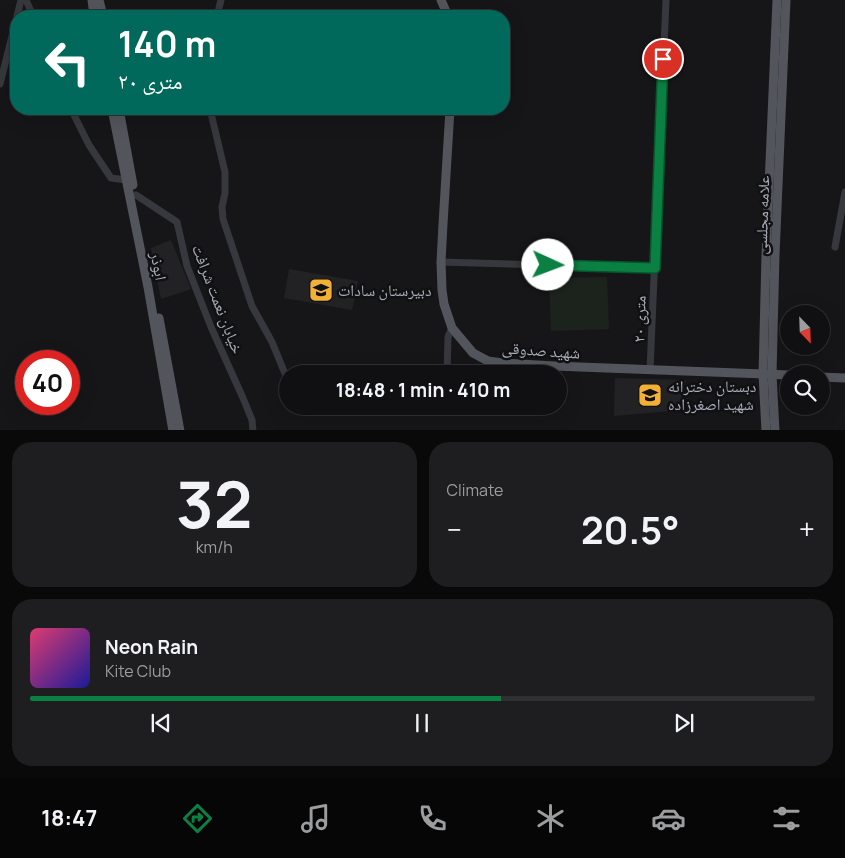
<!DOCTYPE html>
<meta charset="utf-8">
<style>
body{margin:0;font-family:Manrope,"Noto Naskh Arabic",sans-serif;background:#1e1e20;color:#f1f3f6;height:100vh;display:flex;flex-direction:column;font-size:19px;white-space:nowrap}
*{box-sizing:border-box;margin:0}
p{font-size:16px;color:#9c9d9f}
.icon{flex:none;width:28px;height:28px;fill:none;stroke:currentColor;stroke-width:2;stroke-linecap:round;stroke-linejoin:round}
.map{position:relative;height:430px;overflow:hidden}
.side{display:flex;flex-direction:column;gap:12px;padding:12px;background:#09090a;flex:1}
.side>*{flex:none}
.guide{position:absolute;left:10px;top:10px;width:500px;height:105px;border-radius:20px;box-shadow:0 5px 20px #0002,0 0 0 1px #303032;background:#00695c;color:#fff;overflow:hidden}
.needle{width:32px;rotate:157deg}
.controls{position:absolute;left:780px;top:305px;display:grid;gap:10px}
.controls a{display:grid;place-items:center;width:50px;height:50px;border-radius:50%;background:#101012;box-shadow:0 5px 20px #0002,0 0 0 1px #303032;font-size:25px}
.speed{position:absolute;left:15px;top:350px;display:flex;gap:10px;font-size:25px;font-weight:700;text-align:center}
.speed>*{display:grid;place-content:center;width:65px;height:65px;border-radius:50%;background:#101012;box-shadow:0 5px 20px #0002,0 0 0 1px #303032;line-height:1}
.speed .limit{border:8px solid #d22;background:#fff;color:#111}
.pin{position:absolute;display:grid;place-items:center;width:42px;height:42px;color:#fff;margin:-21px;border:2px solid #fff;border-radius:50%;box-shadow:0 1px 5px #0007}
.me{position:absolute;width:55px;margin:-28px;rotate:92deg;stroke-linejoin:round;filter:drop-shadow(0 0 4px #0008)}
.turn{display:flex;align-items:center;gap:18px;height:105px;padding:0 25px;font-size:22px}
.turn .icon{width:65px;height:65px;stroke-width:2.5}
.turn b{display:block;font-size:35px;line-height:42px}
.big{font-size:38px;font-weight:700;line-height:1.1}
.side .card{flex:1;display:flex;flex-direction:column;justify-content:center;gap:8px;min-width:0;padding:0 18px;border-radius:20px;background:#1e1e20}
.side .dial{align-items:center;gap:0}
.dial b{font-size:65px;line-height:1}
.song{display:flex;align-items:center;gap:15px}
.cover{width:60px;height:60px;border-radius:8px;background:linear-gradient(135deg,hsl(340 70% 55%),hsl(240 70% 35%))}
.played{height:5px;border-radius:2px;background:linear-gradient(90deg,#0b8043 60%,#303032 60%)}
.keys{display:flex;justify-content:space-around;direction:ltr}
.heat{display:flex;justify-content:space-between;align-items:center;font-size:28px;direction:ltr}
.side .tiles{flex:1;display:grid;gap:12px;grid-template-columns:1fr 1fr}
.card:last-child{grid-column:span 2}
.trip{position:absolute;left:279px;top:365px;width:288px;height:50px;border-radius:25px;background:#101012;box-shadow:0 5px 20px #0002,0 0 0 1px #303032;font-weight:700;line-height:50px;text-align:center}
.menu{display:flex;height:80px;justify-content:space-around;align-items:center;background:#060607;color:#9c9d9f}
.menu .icon{width:35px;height:35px}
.menu .active{color:#0b8043}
.menu b{font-size:22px;color:#f1f3f6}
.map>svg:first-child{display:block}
.built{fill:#222225}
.green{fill:#1c231d}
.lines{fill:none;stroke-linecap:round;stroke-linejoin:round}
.minor{stroke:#37383d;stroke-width:7}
.major{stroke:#53555c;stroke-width:9}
.route-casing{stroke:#07532c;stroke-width:12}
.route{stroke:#0b8043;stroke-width:9}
.labels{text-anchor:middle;stroke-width:5;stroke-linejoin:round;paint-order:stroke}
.street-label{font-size:16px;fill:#a8adb8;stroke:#111113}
.poi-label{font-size:16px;fill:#a8adb8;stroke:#111113;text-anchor:start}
</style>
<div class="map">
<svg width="845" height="431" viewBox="0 0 845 431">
<rect width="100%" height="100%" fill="#161618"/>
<!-- built -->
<g class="built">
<polygon points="171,240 191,289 161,299 151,248"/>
<polygon points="289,269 358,281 352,310 284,298"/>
<polygon points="615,378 686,380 683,410 614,416"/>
</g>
<!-- green -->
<polygon class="green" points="607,277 609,329 551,331 549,278"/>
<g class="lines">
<!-- minor -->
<g class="minor">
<polyline points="26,0 33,16"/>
<polyline points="17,16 21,0"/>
<polyline points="217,16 221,0"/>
<polyline points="0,84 16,20"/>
<polyline points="71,109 89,145 111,178 126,180 130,180"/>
<polyline points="210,109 225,172 225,193 222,207 223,219 252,306 272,342 286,376 288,376"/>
<polyline points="136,195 177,222 187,266 211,327 243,398 252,420 253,431"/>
<polyline points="835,247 845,192"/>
<polyline points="441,262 655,268"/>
<polyline points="650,370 666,0"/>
<polyline points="447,374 448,337 452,328"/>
</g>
<!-- major -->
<g class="major">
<polyline points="92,0 94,16"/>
<polyline points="99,0 103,16"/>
<polyline points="441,0 448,16"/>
<polyline points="112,109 148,287 173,431"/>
<polyline points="119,109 133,185"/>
<polyline points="450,109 443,224 441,262 442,290 444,304 452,328 473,353 488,361 503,363 554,366 789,375"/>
<polyline points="159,318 180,431"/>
<polyline points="821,377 845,378"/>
<polyline points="766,431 763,374 766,255 777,0"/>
<polyline points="775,431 772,374 775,255 786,0"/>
</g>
</g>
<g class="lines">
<!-- route casing -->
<g class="route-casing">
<polyline id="route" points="548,265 655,268 663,59"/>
</g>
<!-- route -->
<use href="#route" class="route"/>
</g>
<!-- icons -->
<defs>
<g id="school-square" transform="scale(1.25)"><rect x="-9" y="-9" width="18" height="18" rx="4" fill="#f2b134" stroke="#111113"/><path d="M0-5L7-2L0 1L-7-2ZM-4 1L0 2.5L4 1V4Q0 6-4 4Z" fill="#111"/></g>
</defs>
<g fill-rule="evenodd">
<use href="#school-square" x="321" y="290"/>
<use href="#school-square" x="650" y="395"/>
</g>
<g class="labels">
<!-- street labels -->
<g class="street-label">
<text transform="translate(762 215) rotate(-88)" y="6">علامه مجلسی</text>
<text transform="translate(159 266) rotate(79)" y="6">ابوذر</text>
<text transform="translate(218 299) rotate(69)" y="6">خیابان نعمت شرافت</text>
<text transform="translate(639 319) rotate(-88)" y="6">۲۰ متری</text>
<text transform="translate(541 350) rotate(4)" y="6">شهید صدوقی</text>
</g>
<!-- poi labels -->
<g class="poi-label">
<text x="338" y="296">دبیرستان سادات</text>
<text x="668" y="392">دبستان دخترانه<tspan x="668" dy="18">شهید اصغرزاده</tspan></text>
</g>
</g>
</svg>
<div class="controls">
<a><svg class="needle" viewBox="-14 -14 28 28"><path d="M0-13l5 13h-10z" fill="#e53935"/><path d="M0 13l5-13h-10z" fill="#9c9d9f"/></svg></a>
<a><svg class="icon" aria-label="search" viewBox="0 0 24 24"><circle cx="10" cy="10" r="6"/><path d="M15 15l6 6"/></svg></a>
</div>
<div class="speed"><div class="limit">40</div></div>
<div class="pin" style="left:663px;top:59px;background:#d93025"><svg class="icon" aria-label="arrive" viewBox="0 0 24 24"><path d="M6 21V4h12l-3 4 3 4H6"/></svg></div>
<svg class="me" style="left:548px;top:265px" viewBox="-20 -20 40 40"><circle r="19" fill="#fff"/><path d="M0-13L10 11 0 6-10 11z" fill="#0b8043"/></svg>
<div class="trip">18:48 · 1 min · 410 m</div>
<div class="guide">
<div class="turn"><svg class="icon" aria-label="left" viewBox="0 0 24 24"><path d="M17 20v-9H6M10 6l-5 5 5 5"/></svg><div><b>140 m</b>۲۰ متری</div></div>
</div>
</div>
<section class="side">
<div class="tiles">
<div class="card dial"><b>32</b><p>km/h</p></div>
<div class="card"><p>Climate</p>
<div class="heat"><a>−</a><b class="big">20.5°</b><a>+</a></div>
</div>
<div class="card">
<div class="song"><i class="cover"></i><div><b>Neon Rain</b><p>Kite Club</p></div></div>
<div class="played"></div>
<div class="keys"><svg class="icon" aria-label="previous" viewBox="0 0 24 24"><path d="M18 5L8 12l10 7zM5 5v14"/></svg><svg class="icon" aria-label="pause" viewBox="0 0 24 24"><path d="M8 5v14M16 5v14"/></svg><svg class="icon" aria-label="next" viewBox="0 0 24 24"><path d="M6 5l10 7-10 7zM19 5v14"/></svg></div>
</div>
</div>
</section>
<nav class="menu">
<b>18:47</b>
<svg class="icon active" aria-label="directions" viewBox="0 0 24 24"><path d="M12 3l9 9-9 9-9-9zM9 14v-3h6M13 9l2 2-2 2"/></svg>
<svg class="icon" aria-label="music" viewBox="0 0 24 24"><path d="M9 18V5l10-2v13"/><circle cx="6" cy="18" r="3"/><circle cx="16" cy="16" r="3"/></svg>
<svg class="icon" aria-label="phone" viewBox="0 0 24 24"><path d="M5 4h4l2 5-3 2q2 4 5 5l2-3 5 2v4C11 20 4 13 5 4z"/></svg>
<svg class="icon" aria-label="climate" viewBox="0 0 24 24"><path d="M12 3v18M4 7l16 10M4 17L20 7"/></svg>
<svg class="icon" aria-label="car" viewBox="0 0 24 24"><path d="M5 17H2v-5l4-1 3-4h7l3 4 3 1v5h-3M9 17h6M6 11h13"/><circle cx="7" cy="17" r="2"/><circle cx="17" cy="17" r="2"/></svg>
<svg class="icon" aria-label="filters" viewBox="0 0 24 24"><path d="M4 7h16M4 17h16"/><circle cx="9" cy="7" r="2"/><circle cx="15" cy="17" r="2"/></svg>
</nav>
